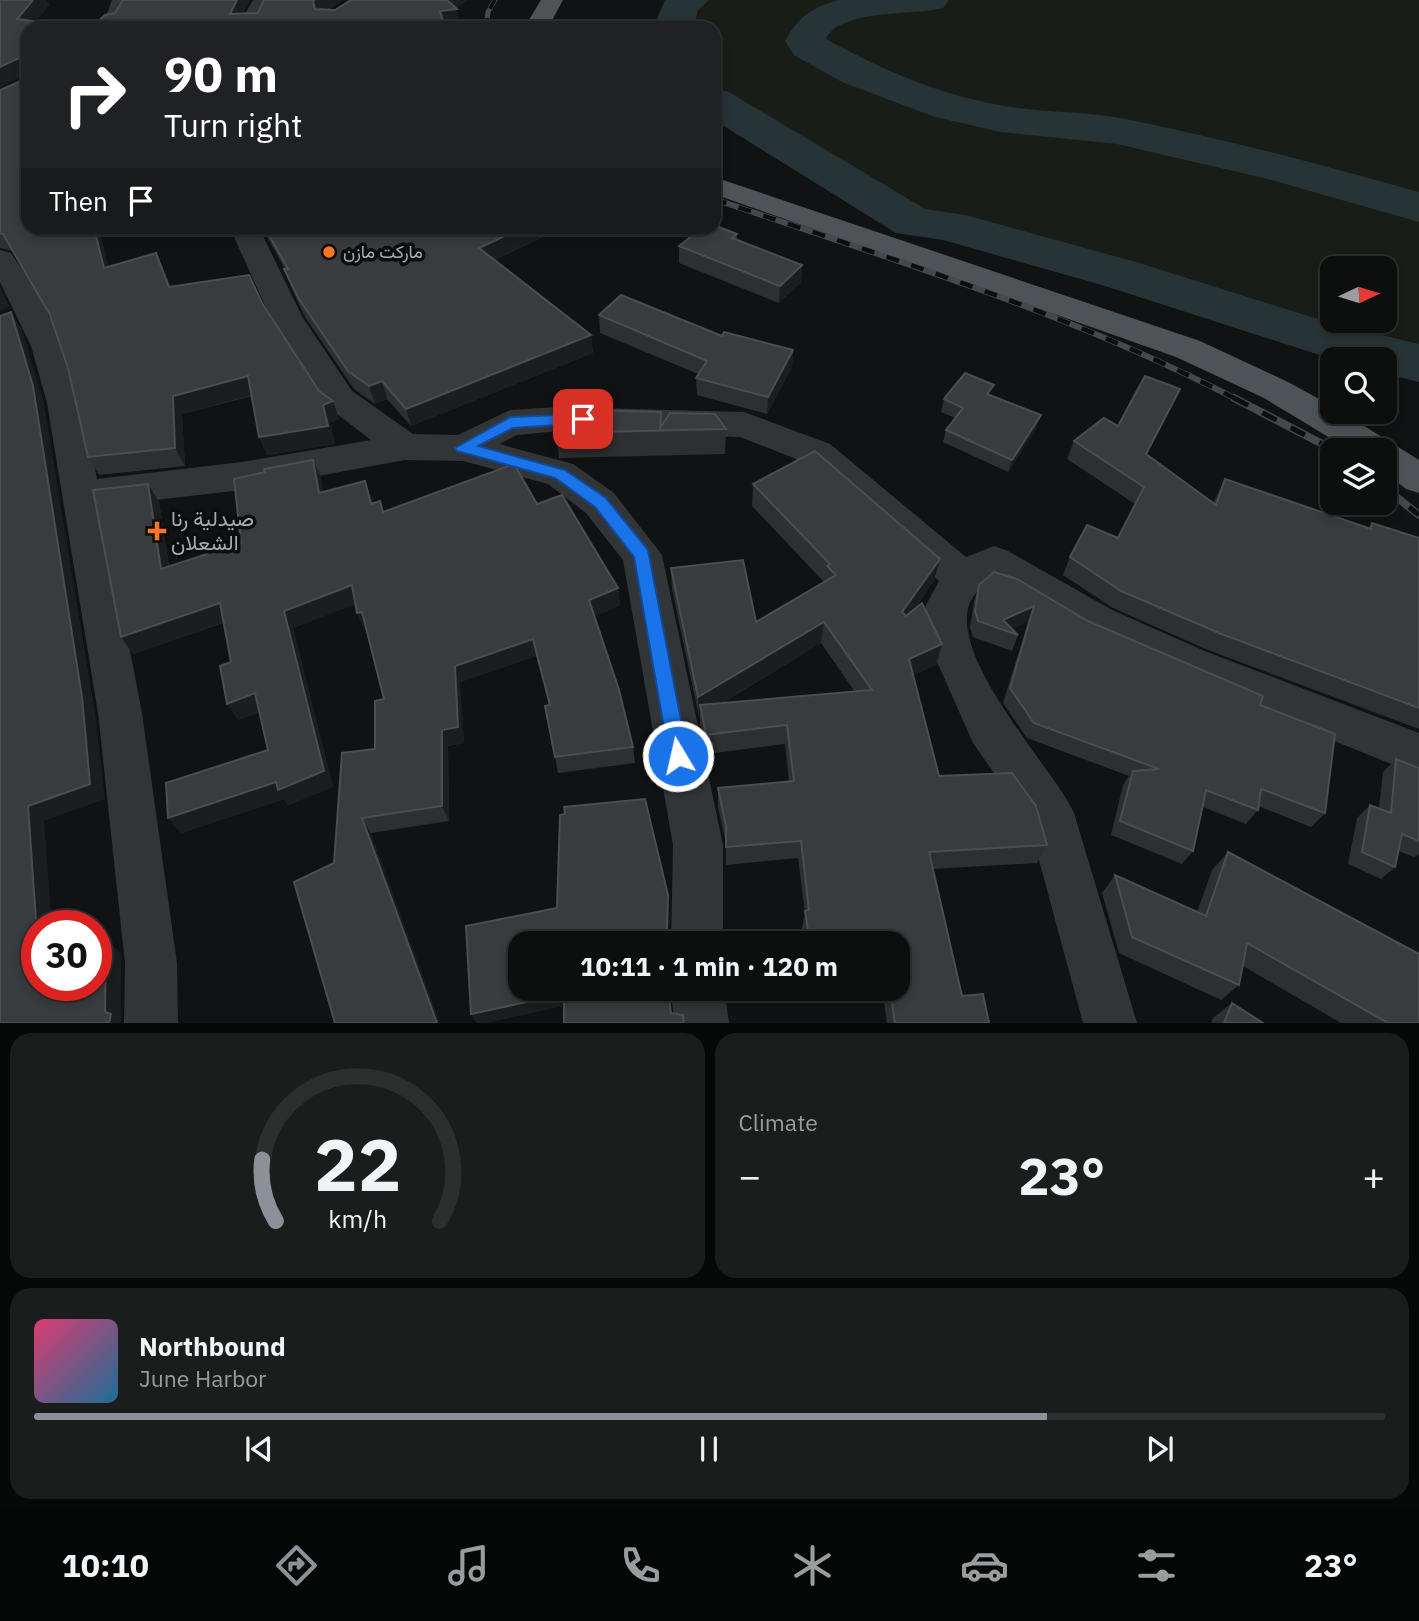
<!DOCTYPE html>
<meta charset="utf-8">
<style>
body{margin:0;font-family:"IBM Plex Sans",Vazirmatn,sans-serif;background:#1b1c1c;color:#f1f3f6;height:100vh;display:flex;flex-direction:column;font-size:26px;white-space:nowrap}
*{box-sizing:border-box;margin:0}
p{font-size:23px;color:#9a9c9e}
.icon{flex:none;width:38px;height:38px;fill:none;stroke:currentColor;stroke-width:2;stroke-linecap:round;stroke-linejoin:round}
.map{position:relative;height:1023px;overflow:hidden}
.details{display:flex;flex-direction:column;gap:10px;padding:10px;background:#070808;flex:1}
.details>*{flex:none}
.hud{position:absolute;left:21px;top:21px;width:700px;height:214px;border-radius:21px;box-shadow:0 4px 10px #0003,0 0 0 2px #2d2e2e;background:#202124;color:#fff;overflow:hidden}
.needle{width:46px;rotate:86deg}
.buttons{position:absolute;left:1320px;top:256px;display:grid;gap:14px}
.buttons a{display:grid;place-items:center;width:77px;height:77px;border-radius:14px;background:#0d0e0e;box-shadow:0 4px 10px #0003,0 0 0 2px #2d2e2e;font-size:35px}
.speed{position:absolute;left:21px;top:910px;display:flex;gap:14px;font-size:35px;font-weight:700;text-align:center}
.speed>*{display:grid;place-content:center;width:91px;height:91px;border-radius:50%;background:#0d0e0e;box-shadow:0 4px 10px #0003,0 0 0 2px #2d2e2e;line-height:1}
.speed .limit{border:10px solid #d22;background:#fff;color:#111}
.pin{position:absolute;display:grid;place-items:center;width:60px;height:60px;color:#fff;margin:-30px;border-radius:14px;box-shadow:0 4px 10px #0006}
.me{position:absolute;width:77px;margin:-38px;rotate:351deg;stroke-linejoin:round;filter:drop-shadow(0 0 5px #0008)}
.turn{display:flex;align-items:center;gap:24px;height:147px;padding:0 28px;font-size:32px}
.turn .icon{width:91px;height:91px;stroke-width:2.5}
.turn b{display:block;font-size:49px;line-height:60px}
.then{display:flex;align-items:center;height:66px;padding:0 28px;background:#0003;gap:14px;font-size:26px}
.big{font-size:52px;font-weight:800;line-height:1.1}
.details .tile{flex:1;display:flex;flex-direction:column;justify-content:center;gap:10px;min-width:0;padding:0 24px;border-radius:21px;background:#1b1c1c}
.details .dial{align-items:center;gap:0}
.dial svg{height:182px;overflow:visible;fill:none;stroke:#2d2e2e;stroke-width:7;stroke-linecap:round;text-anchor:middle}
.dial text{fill:#f1f3f6;stroke:none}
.song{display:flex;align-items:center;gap:21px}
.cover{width:84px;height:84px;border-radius:10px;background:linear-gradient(135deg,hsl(340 70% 55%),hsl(200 70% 35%))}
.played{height:7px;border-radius:4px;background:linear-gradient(90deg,#8c9099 75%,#2d2e2e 75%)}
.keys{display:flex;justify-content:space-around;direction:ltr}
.heat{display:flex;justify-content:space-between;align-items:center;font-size:38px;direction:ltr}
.details .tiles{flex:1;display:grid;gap:10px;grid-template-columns:1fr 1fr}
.tile:last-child{grid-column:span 2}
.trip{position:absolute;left:508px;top:931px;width:402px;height:70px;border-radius:21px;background:#0d0e0e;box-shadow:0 4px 10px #0003,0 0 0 2px #2d2e2e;font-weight:800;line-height:70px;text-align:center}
.tab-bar{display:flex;height:112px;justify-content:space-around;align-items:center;background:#050606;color:#9a9c9e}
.tab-bar .icon{width:49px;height:49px}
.tab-bar .on{color:#8c9099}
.tab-bar b{font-size:32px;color:#f1f3f6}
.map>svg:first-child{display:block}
.green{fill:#181e17;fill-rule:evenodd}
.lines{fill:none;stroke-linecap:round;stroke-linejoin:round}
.river{fill:#273437;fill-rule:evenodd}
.minor{fill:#323538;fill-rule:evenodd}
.primary{fill:#4e5357;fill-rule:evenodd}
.rail-far2-casing{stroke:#45494d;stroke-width:5}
.rail-far1-casing{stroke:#45494d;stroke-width:6}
.rail-casing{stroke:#45494d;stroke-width:8}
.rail-far2{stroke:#0c0d0e;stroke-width:3.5;stroke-dasharray:10;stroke-linecap:butt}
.rail-far1{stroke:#0c0d0e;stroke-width:4.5;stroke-dasharray:13;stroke-linecap:butt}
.rail{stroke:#0c0d0e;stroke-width:5;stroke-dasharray:16;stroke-linecap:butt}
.wall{fill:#2d2f31;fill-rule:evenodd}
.shaded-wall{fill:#1c1d1f}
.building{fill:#393c3f;stroke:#4a4e51;stroke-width:2}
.route{fill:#1a73e8;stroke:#114b97;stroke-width:2}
.poi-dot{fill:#fc7520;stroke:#0c0d0e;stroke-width:2.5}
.labels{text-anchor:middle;stroke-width:7;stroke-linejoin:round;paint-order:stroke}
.far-poi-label{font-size:18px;fill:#a2adb4;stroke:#0c0d0e;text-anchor:start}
.poi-label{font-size:21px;fill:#a2adb4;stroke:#0c0d0e;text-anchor:start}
</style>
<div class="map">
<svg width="1419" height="1023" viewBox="0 0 1419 1023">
<rect width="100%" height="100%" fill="#111213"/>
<!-- green -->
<path class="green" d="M 690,0 L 1419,0 L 1419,363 L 1311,336 L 1058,259 L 913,223 L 714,104 L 714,28 L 673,28 L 681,4 ZM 1190,149 L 1324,179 L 1405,205 L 1404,205 ZM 1332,268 L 1384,268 L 1384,320 L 1332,320 Z"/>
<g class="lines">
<!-- river -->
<g class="river">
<polygon points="665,0 709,0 698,10 693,28 653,28"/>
<path d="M 839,0 L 949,0 L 943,8 C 913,16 841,8 826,39 C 880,69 938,94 999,105 C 1039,113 1080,111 1120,118 C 1221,138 1320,164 1419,192 L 1419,222 L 1268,179 L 1117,144 L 1001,132 L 935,117 L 842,82 L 794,55 L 785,41 C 798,17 813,7 839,0 Z"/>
<polygon points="714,88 729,92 925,209 965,215 1136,262 1324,321 1419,344 1419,382 1384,373 1384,359 1332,359 1102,285 943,240 896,233 714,120"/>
</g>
<!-- minor -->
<g class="minor">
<polygon points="112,0 134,0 129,15 120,28 96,28 107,14"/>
<polygon points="253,0 275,0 261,28 237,28"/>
<path d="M 230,228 L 259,228 L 303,318 L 352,391 L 413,434 L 458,435 L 510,410 L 559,407 L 744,412 L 830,444 L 966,557 L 994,546 L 1008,551 L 1112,610 L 1207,652 L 1419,733 L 1419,775 L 1177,678 L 1082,634 L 992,581 C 910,620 1053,765 1074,813 L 1137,1023 L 1083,1023 L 1029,823 L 973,743 L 923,630 L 926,605 L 939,581 L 804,462 L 740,437 L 559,431 L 517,435 L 499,444 L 573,464 L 614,493 L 662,555 L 723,845 L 723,943 L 671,943 L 673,845 L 623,560 L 586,513 L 548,484 L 463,461 L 405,460 L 242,490 L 102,506 L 142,713 L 177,963 L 178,1023 L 124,1023 L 125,963 L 98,713 L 47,403 L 31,346 L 0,282 L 0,250 L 11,253 C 65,329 80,388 97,479 L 242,462 L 371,440 L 328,407 L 271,319 Z"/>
<polygon points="670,989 724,989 729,1023 675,1023"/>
</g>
<!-- primary -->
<g class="primary">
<polygon points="541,0 563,0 548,28 524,28"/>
<polygon points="714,177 1200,341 1288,382 1332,406 1332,411 1340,411 1419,460 1419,493 1406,489 1384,472 1384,450 1350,450 1264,398 1176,357 714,194"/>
</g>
<!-- rail-far2 casing -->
<g class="rail-far2-casing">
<polyline id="rail-far2" points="486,28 488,12 495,0"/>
</g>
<!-- rail-far1 casing -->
<g class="rail-far1-casing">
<path id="rail-far1" d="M 714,199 C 891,259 1071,313 1238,400"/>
</g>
<!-- rail casing -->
<g class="rail-casing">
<g id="rail">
<polyline points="1234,398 1334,450"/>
<polyline points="1384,487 1419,515"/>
</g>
</g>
<!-- rail-far2 -->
<use href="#rail-far2" class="rail-far2"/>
<!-- rail-far1 -->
<use href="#rail-far1" class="rail-far1"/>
<!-- rail -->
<use href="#rail" class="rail"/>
</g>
<!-- wall -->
<g class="wall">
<polygon points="0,0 46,0 49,5 36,21 79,27 93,26 115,13 123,0 250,0 243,14 258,13 264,0 343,0 328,10 335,10 351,0 467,0 456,9 460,25 444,27 28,228 99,228 108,267 156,253 171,287 262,303 319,391 333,401 339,419 330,423 335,444 267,455 252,396 182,414 185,466 99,475 88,457 68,368 50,315 13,251 0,248 0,90 21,81 21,77 0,87"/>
<polygon points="262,228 562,228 494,260 591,335 593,353 411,426 387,399 375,404 354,389 305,317 291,287 285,269"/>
<polygon points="737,234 737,239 802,265 801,282 779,303 679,263 679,246"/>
<polygon points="599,315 722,336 793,350 792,367 767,414 697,395 696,378 698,374 600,333"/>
<polygon points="1180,389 1172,406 1147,454 1213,503 1225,479 1368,528 1372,523 1419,538 1419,729 1208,650 1113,608 1063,575 1070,557 1118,538 1135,504 1067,459 1074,441 1118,426"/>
<polygon points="991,395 1041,415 1036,428 1008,472 943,442 946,430 955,418 941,412 944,399"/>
<polygon points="661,426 726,429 725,454 559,458 556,433"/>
<polygon points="313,460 321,478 323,492 372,499 373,503 384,512 537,504 618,588 620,605 595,616 633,747 635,763 558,773 555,757 549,705 536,656 460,682 464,743 448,746 449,821 371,833 334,863 375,749 384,699 366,630 365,630 357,613 355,604 293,628 333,787 288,805 284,799 181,833 268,750 260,712 238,720 231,662 223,623 133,654 148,484 159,502 169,566 241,543"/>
<path d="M 753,484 L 940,559 L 934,580 L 914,610 L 942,644 L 936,665 L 913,675 L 939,776 L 1047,845 L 1037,863 L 933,869 L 962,996 L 989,1023 L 887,1023 L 882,989 L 898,989 L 898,943 L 804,943 L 802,927 L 805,913 L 798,858 L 726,865 L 726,844 L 718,807 L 718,788 L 789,782 L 785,744 L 707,754 L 700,725 L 700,716 L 699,717 L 672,589 L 671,568 L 756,622 L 824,582 L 752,506 ZM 821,643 L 855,692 L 720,704 Z"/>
<polygon points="979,585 1088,621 1260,705 1325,813 1311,827 1258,806 1258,810 1246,824 1203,807 1193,851 1182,864 1111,835 1123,785 1129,776 1027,738 1003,703 1028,622 1012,629 1018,635 1012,651 973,637 970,627 974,601"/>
<polygon points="1396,759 1419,768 1419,854 1414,857 1398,851 1395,867 1381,879 1348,864 1357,818 1370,805 1379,808 1383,772"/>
<polygon points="1228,852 1419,1023 1341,1023 1243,966 1239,985 1221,1000 1119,953 1102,893 1115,875 1197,912 1212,870"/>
<polygon points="1232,1003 1263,1023 1211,1023 1213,1018"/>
</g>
<!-- shaded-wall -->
<g class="shaded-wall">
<polygon points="33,0 46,0 49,5 31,28 17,19"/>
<polygon points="237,0 250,0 236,28 230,14"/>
<polygon points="314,0 343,0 318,17 313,1"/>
<polygon points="446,0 467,0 456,9 460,25 443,27 440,11"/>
<polygon points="19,58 27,75 0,87 0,67"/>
<polygon points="94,228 99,228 113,286 104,268"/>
<polygon points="522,228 562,228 482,265 479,248"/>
<polygon points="156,253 164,271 178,305 169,287"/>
<polygon points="802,265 801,282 779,303 780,286"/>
<polygon points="0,287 10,307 0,311"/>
<polygon points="11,312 22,330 44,404 95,713 105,799 44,821 52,926 37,926 37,935 28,806"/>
<polygon points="591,335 593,353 411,426 406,409"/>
<polygon points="793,350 792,367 767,414 768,397"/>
<polygon points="248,376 256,394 182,414 185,466 175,448 173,396"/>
<polygon points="382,381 387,399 375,404 369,386"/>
<polygon points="1180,389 1172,406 1138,471 1146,454"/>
<polygon points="333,401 339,419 330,423 335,444 267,455 259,437"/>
<polygon points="1041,415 1036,428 1008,472 1012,460"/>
<polygon points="313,460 321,478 327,511 319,493"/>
<polygon points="365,481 372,499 377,522 371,504"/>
<polygon points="148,484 159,502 172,587 161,569"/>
<polygon points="940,559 934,580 897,633 902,612"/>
<polygon points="352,585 359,603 293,628 333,787 288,805 284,799 181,833 168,818 276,782 284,611"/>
<polygon points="618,588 620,605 592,618 589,600"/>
<polygon points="220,603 230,620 133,654 121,637"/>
<polygon points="1034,606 1028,622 1008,631 1003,620"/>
<polygon points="362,612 369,629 365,630 357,613"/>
<polygon points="824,622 821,643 702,714 700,705 700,716 699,717 698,697"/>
<polygon points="533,639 536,656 460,682 464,743 448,746 449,821 442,806 442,730 455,666"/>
<polygon points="942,644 936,665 904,680 909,659"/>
<polygon points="255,693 265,710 238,720 227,704"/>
<polygon points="362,818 371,833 440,1023 437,1023"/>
<polygon points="668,895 669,908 668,943 667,931"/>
<polygon points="106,940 121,953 121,1022 122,1023 109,1023 105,1012"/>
<polygon points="564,994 568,1005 487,1023 476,1023 471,1014"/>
</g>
<!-- building -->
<g class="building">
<polygon points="0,0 33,0 17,19 79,27 93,26 105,15 115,13 123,0 237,0 230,14 258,13 264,0 314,0 313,1 315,9 335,10 351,0 447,0 457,9 440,11 445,28 28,28 28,228 94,228 104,268 156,253 169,287 249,275 262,303 319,391 333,401 323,405 328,426 259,437 248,376 173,396 175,448 88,457 68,368 50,315 3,234 0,233 0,90 21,81 22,59 19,58 0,67"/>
<polygon points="714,225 737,234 732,238 802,265 780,286 679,246 702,228 714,228"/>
<polygon points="265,228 522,228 479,248 591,335 406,409 382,381 369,386 348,371 299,299 284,269 288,269"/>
<polygon points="621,295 722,336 724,332 793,350 768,397 696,378 707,361 599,315"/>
<polygon points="11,312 33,386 82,697 90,784 28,806 37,935 37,985 96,985 96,942 106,940 105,1012 111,1014 109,1023 0,1023 0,316"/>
<polygon points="965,373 994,385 987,394 1041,415 1012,460 946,430 963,408 944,399"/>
<polygon points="1145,376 1180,389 1146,454 1216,505 1225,479 1371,529 1372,523 1419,538 1419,708 1219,633 1121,591 1070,557 1087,525 1118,538 1144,487 1074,441 1104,418 1118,426"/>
<polygon points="555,409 661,412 660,428 670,413 715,414 726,429 556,433"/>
<polygon points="815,451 940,559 902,612 906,616 922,603 942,644 909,659 939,776 1012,773 1036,806 1047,845 929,852 962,996 983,994 989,1023 895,1023 890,989 898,989 898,943 810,943 805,911 809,910 801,841 726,847 726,827 718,788 794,781 787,725 706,735 700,705 872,690 824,622 698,697 671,568 743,560 756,622 836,575 827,566 830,564 753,484"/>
<polygon points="313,460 319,493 365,481 371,504 380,501 383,512 514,464 537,504 562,495 618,588 589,600 619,690 633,747 555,757 545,706 550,705 533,639 455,666 458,727 442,730 442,806 362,818 437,1023 335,1023 294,882 334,863 342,753 375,749 375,701 384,699 362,612 357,613 352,585 284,611 324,771 278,790 276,782 168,818 166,783 268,750 255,693 227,704 220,666 231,662 220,603 121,637 93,490 148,484 161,569 241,543 234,479 265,472 264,469"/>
<polygon points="994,572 1017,579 1088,621 1263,696 1260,705 1335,734 1325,813 1261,789 1258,810 1206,790 1193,851 1120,821 1133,771 1159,769 1034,723 1010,688 1034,606 1003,620 1018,635 978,621 975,611 979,585"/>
<polygon points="1396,759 1419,768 1419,841 1402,834 1395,867 1362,852 1370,805 1391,813"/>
<polygon points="645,799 668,895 667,931 675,933 676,943 520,943 520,989 668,989 671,1013 683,1015 684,1023 564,1023 564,994 471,1014 466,926 557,908 560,815 565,814 564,807"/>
<polygon points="1228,852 1419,954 1419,1023 1388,1023 1247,943 1239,985 1132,937 1115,875 1206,916"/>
<polygon points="1232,1003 1263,1023 1224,1023"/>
</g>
<!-- route -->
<polygon class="route" points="583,414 590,419 588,423 513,428 478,446 565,470 606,498 648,550 688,756 685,762 678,765 672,762 669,756 634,557 595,507 555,478 457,451 455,448 510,417"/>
<!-- markers -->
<g class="poi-dot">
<circle cx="329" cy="252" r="7"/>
<path d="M153.5 520.5h7v7h7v7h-7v7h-7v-7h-7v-7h7z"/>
</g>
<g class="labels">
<!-- far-poi labels -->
<g class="far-poi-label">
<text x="343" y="258">ماركت مازن</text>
</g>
<!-- poi labels -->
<g class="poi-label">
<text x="171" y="526">صيدلية رنا<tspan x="171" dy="24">الشعلان</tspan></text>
</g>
</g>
</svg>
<div class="buttons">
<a><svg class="needle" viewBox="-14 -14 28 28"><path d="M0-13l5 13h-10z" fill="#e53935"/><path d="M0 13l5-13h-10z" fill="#9a9c9e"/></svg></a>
<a><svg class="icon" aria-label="search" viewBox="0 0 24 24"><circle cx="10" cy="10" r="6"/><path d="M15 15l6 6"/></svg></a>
<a><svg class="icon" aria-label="layers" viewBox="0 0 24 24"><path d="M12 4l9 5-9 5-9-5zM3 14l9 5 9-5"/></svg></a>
</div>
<div class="speed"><div class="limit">30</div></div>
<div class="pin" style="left:583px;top:419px;background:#d93025"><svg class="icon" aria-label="arrive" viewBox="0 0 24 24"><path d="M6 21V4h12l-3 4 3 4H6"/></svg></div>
<svg class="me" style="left:678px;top:756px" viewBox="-20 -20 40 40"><circle r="17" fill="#1a73e8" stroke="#fff" stroke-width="3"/><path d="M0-11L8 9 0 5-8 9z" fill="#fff"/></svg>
<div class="trip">10:11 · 1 min · 120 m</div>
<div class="hud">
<div class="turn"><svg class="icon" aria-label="right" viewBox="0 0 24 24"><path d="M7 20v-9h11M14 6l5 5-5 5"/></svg><div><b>90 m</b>Turn right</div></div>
<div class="then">Then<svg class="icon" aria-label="arrive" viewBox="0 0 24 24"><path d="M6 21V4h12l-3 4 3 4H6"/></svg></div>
</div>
</div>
<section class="details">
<div class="tiles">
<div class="tile dial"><svg viewBox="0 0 100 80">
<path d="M14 69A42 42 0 1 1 86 69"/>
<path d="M14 69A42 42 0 0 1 8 42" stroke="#8c9099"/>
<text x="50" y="56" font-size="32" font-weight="700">22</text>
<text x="50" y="72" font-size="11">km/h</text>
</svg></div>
<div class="tile"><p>Climate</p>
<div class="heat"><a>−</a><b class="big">23°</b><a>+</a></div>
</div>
<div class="tile">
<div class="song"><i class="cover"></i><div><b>Northbound</b><p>June Harbor</p></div></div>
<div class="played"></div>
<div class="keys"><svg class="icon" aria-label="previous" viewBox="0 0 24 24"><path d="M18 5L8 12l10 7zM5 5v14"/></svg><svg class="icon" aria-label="pause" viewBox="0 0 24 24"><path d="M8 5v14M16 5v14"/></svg><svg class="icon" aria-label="next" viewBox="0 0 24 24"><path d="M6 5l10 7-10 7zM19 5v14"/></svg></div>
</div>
</div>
</section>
<nav class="tab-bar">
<b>10:10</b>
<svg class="icon on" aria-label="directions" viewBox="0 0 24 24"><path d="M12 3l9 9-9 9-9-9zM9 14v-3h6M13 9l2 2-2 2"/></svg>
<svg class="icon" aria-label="music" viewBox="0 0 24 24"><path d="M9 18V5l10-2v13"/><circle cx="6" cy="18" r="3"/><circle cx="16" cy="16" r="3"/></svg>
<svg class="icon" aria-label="phone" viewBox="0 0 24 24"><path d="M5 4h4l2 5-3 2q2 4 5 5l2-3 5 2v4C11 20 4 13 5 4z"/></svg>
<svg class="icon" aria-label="climate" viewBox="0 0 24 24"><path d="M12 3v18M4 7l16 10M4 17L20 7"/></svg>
<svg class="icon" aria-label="car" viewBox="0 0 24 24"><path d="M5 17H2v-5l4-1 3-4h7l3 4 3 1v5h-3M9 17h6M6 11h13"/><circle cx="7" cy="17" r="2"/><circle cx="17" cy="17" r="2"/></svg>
<svg class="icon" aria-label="filters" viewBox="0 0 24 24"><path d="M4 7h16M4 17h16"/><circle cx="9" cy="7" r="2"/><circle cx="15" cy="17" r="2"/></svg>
<b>23°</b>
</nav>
